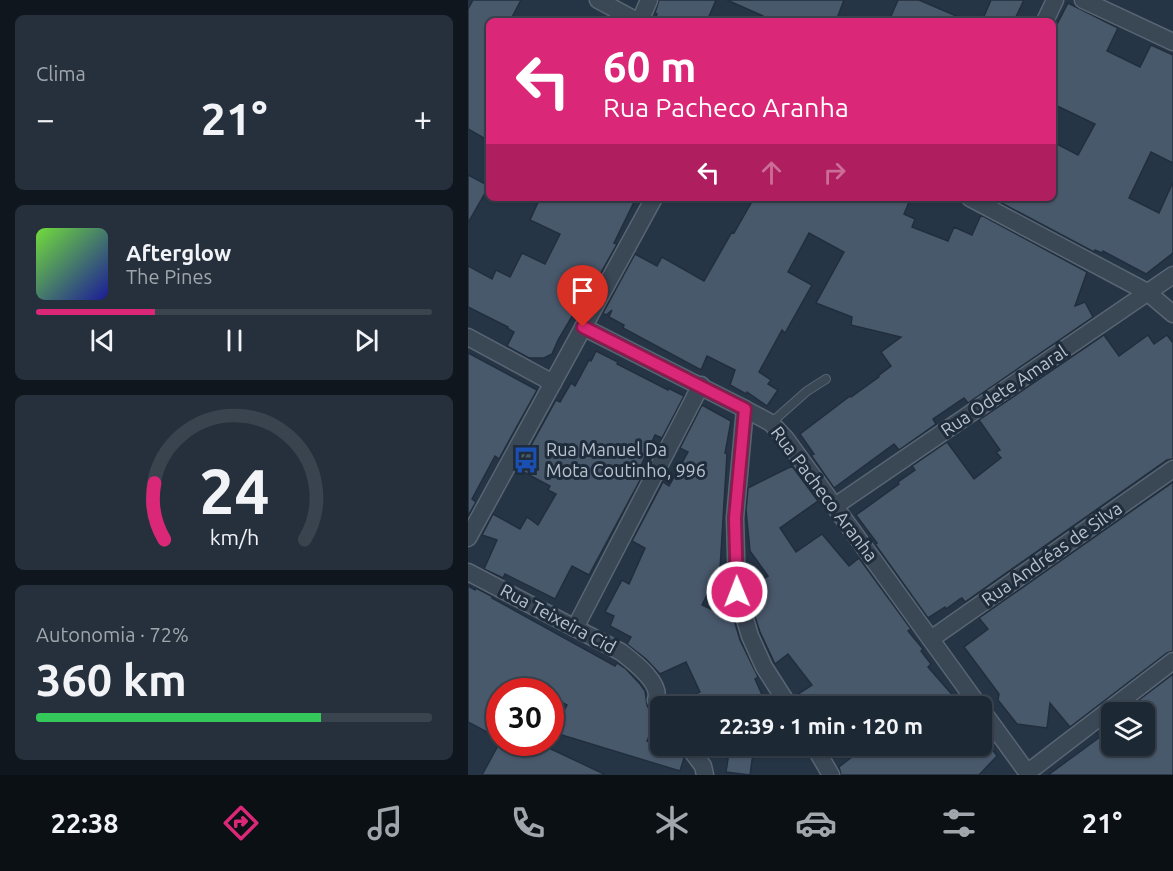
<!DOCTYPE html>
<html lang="pt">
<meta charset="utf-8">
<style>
body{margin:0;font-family:Ubuntu,sans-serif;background:#25303c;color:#f1f3f6;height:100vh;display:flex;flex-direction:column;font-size:22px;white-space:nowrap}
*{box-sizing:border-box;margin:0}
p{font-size:20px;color:#a0a6ac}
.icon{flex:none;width:33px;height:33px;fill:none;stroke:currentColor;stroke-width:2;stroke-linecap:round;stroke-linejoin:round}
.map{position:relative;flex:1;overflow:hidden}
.panel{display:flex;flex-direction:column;gap:15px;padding:15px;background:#0f161d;width:468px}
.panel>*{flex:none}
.top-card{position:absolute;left:18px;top:18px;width:570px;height:183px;border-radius:9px;box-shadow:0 2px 4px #0004,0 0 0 2px #3a444f;background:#db2777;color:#fff;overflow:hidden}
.buttons{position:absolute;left:633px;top:702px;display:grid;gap:12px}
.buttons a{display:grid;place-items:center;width:54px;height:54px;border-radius:9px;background:#1c2834;box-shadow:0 2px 4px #0004,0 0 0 2px #3a444f;font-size:30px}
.speed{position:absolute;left:18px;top:678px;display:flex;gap:12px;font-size:30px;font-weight:700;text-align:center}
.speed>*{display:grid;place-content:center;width:78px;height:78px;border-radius:50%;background:#1c2834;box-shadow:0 2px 4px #0004,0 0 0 2px #3a444f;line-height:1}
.speed .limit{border:9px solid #d22;background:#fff;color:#111}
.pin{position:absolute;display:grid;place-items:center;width:51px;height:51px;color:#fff;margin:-62px -26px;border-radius:50% 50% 50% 0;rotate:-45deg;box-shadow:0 0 6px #0007}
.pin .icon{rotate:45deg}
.me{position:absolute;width:66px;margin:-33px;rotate:359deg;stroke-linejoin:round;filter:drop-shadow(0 0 4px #0008)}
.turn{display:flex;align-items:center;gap:21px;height:126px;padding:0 18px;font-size:27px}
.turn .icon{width:78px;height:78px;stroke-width:2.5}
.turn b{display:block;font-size:42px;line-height:51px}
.lanes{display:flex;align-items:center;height:57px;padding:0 18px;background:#0003;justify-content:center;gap:30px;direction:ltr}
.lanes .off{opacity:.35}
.big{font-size:45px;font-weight:600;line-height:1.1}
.panel .tile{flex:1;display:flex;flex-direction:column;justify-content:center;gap:9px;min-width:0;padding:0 21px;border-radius:9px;background:#25303c}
.panel .dial{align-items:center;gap:0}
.dial svg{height:156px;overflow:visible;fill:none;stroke:#3a444f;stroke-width:7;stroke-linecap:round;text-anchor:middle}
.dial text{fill:#f1f3f6;stroke:none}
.song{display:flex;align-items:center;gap:18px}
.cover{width:72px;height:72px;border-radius:9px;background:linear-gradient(135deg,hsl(100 70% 55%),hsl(240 70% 35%))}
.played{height:6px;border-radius:3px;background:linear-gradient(90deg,#db2777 30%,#3a444f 30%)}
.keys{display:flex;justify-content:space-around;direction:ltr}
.heat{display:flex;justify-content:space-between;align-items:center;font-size:33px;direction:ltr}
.charge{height:9px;border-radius:4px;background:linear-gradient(90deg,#34c759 72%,#3a444f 0)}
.trip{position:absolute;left:182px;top:696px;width:342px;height:60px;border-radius:9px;background:#1c2834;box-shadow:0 2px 4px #0004,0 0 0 2px #3a444f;font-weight:600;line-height:60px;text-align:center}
.tab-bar{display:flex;height:96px;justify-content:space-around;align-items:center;background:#0b1015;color:#a0a6ac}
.tab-bar .icon{width:42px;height:42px}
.tab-bar .active{color:#db2777}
.tab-bar b{font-size:27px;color:#f1f3f6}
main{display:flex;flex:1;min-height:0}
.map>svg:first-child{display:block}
.building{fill:#49596c;stroke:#212e3d;stroke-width:1.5}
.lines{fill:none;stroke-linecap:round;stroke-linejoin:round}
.service-casing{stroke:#596572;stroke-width:10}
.minor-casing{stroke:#596572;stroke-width:19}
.service{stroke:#3a4755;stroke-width:8}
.minor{stroke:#3a4755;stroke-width:16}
.route-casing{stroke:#8e194d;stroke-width:15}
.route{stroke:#db2777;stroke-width:10}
.labels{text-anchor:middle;stroke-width:6;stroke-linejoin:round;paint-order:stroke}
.street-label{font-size:18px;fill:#b8c2ce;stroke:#1f2c3b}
.poi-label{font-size:18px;fill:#b8c2ce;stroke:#1f2c3b;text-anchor:start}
</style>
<main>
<section class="panel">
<div class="tile"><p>Clima</p>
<div class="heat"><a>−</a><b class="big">21°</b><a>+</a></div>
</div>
<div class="tile">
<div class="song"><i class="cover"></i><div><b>Afterglow</b><p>The Pines</p></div></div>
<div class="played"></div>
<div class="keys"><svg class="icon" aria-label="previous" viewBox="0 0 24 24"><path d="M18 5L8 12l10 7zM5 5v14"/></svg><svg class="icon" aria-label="pause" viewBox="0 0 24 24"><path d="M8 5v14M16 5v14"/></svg><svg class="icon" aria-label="next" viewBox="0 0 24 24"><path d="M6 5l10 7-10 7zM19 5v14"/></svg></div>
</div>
<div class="tile dial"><svg viewBox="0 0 100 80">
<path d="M14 69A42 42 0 1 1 86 69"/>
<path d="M14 69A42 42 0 0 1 9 40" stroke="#db2777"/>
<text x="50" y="56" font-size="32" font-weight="700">24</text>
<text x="50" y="72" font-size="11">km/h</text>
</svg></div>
<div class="tile"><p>Autonomia · 72%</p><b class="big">360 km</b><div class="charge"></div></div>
</section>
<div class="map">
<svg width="705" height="775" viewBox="0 0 705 775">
<rect width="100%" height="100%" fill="#263546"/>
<!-- building -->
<g class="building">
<polygon points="5,0 53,0 42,21 21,21 21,141 0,129 0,9"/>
<polygon points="191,0 248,0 239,21 187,21 189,14 187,13"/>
<polygon points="259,0 376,0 368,21 292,21 295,16"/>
<polygon points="430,0 451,0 500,21 421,21"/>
<polygon points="523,0 556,0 546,21 514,21"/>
<polygon points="600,3 650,28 639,51 672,67 683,45 705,55 705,163 683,152 661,198 691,213 705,182 705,253 678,274 635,251 634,253 627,250 626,252 524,198 585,198 585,142 610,155 627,124 585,104 585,32"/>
<polygon points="0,175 21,186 0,223"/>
<polygon points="72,198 168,198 146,243 149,244 116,303 113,301 90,340 84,354 76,358 61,358 39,346 46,332 39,328 40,327 0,307 0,266 24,279 28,270 42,277 54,253 77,264 92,234 62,220"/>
<polygon points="286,198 432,198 441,202 436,214 447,219 444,227 480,241 486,227 504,235 513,215 619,272 607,306 617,302 625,317 500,403 496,398 465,419 468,424 431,450 426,444 366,488 343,455 346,454 332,434 382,396 383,397 411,377 410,376 423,366 413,352 433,337 383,325 384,317 348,303 376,252 341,233 320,272 344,285 317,333 314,330 291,372 303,380 300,384 310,390 299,406 279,392 278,394 262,385 267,370 239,356 233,370 155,328 156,325 141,317 144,310 138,315 135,313 167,254 189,266 194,257 236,281 264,232 266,233"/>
<polygon points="636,335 651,356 680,335 686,344 699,335 705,343 705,459 699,460 497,602 494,598 492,599 478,609 477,607 460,618 407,544 409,543 388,515 431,484 430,482 447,470 444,466 479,442 506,479 533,458 528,452 532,450 511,420"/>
<polygon points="128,351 150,362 149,364 200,390 200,388 216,396 194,438 187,435 172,468 177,471 121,575 104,566 87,599 37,574 35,578 16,569 29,540 14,535 25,514 52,529 59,517 70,525 88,494 80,490 82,486 50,469 88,400 92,402 103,383 107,386 121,360 123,361"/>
<polygon points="0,353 69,390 31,459 27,456 4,499 8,502 0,516"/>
<polygon points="234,405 263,421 257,453 259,454 252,569 234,605 266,620 272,640 290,677 287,679 299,706 202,706 232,692 218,662 192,674 178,659 159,644 163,637 142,626 146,616 137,612 154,580 161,584 177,548 164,541 195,482 201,486 220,452 212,448"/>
<polygon points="324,466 350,501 312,528 328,552 354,534 381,566 391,558 443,629 440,631 455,649 453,651 463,664 460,667 494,706 331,706 327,696 344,685 320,654 307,664 292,632 286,614 285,586 300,576 282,551 278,510 280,488"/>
<polygon points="705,482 705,651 699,653 602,727 582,703 579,728 549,724 530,700 531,694 496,647 520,629 511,618"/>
<polygon points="0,586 7,590 8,588 25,597 24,598 147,666 149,663 158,669 172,684 177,691 179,705 183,713 189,718 179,741 211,751 216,758 212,771 84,732 99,705 82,696 82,692 32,692 32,739 0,722"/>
<polygon points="705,674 705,775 580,775 636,734 628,733 644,721 644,746 676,746 676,712 655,712"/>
<polygon points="513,732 529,756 511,775 373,775 371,767 398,746 513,746"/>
<polygon points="32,742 85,742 83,749 138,775 14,775"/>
<polygon points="262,746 286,746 282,775 258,772"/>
</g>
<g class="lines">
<!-- service casing -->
<g class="service-casing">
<polyline id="service" points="303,423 339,391 358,379"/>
</g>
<!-- minor casing -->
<g class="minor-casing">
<g id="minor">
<polyline points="130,0 169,21"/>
<polyline points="615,0 705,42"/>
<polyline points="172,21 181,0"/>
<polyline points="577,21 587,0"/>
<polyline points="502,198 679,292 705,314"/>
<polyline points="115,327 277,409 303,423 318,439 511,706"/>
<polyline points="0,337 85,383"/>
<polyline points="277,409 267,518 269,592 282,636 296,667 321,706"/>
<polyline points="367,506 705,275"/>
<polyline points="0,538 186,198"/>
<path d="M 0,572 L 153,652 C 166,662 194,683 188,700 L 192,708"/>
<polyline points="107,628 233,385"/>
<polyline points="463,639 705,469"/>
<polyline points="513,709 561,775"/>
<polyline points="220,746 235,766 237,775"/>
<polyline points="346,746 363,775"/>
<polyline points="559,773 705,661"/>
</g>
</g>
<!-- service -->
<use href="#service" class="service"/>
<!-- minor -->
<use href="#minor" class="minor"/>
</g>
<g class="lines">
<!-- route casing -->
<g class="route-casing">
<polyline id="route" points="115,327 277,409 267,518 269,592"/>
</g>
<!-- route -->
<use href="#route" class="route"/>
</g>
<!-- icons -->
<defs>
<g id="bus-bare" transform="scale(2.07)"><path d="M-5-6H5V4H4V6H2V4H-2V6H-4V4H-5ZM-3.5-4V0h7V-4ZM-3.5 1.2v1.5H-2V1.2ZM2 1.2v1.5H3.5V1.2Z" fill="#1a4fb4" stroke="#1f2c3b" stroke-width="2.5" paint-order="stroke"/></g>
</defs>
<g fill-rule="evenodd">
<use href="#bus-bare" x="58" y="460"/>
</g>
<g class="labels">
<!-- street labels -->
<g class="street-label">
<text transform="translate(536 391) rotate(-34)" y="6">Rua Odete Amaral</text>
<text transform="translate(356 494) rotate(53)" y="6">Rua Pacheco Aranha</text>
<text transform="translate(584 554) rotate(-35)" y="6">Rua Andréas de Silva</text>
<text transform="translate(90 619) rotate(28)" y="6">Rua Teixeira Cid</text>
</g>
<!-- poi labels -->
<g class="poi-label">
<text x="78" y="456">Rua Manuel Da<tspan x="78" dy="21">Mota Coutinho, 996</tspan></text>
</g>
</g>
</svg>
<div class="buttons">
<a><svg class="icon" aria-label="layers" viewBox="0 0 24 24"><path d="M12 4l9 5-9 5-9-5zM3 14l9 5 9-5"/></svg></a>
</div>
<div class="speed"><div class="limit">30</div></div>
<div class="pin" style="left:115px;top:327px;background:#d93025"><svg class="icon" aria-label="arrive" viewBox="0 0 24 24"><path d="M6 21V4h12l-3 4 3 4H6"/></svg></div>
<svg class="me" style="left:269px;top:592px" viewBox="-20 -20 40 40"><circle r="17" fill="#db2777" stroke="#fff" stroke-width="3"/><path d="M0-11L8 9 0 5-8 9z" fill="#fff"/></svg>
<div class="trip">22:39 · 1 min · 120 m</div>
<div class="top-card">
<div class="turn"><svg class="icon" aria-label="left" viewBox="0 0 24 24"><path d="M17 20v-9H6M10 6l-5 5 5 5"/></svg><div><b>60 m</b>Rua Pacheco Aranha</div></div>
<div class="lanes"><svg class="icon" aria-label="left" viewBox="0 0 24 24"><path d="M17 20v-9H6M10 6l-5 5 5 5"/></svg><svg class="icon off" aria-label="ahead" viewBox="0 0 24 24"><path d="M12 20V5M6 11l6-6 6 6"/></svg><svg class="icon off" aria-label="right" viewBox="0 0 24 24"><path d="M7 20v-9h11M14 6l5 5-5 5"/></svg></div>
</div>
</div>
</main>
<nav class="tab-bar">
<b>22:38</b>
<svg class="icon active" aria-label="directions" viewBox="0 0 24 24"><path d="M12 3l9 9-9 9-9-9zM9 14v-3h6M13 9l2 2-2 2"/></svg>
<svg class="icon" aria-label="music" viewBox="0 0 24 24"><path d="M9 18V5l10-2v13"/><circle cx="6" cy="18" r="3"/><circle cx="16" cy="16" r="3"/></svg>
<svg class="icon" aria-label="phone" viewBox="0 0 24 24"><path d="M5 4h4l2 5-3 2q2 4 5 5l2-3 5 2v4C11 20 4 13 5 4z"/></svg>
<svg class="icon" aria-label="climate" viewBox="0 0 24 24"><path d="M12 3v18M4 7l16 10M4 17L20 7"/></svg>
<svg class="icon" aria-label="car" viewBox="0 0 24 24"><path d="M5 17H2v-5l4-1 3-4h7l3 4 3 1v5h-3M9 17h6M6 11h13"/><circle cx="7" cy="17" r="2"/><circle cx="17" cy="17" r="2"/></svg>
<svg class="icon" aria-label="filters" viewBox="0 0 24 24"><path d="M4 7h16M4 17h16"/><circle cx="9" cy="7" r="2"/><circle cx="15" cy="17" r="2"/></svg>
<b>21°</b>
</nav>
